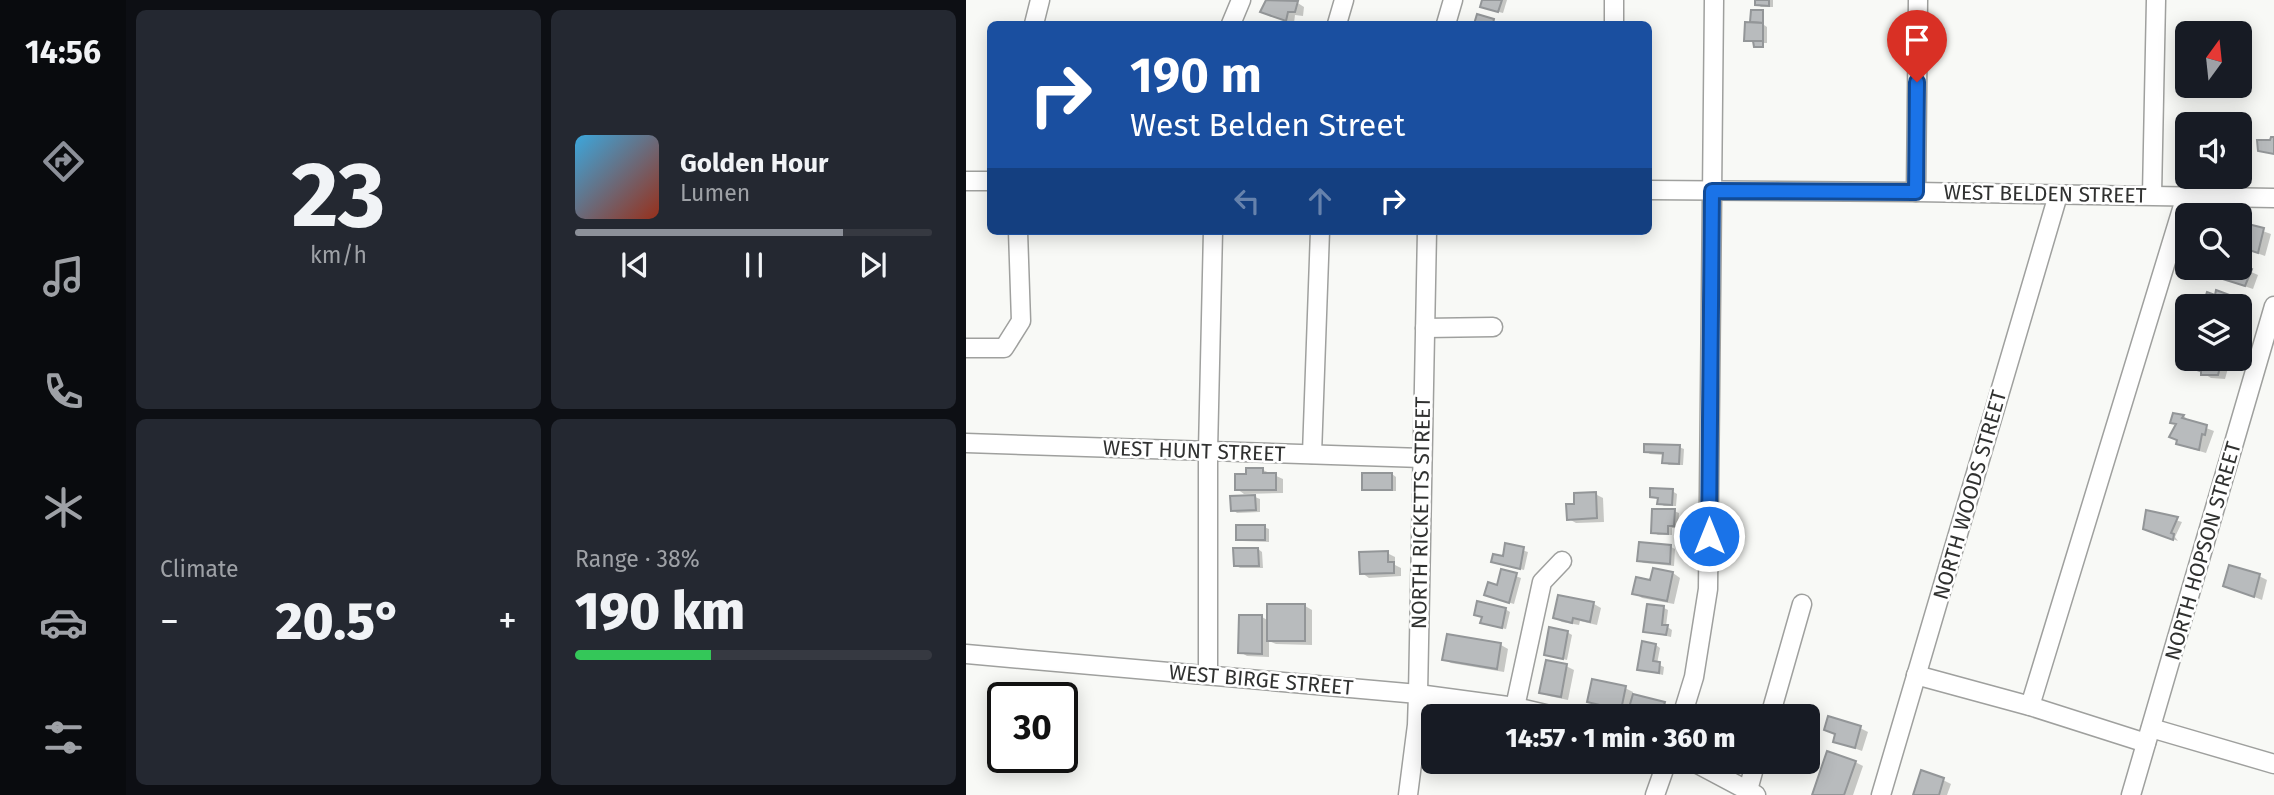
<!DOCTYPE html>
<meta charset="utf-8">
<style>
body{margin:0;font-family:"Fira Sans",sans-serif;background:#242831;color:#f1f3f6;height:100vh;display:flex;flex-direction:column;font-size:26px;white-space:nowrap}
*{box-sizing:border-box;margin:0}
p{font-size:23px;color:#9ea1a6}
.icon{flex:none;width:38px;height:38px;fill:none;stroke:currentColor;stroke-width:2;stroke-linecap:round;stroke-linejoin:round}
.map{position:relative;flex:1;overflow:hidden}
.side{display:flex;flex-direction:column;gap:10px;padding:10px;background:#0d0f14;width:840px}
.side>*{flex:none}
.top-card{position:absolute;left:21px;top:21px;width:665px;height:214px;border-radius:10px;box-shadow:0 4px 18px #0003;background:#1a4fa0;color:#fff;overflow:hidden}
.needle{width:46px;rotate:15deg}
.tools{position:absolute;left:1209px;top:21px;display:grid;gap:14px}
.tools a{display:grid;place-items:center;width:77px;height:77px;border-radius:10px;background:#171b24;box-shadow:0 4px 18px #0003;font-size:35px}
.speed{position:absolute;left:21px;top:682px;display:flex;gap:14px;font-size:35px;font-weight:700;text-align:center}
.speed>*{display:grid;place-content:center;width:91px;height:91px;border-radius:50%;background:#171b24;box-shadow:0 4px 18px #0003;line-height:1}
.speed .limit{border:4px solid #111;border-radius:10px;background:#fff;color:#111}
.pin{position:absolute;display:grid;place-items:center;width:60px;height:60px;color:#fff;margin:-72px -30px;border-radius:50% 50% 50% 0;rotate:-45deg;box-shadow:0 0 7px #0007}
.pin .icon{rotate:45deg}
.me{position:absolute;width:77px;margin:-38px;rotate:0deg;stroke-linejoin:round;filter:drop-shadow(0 0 5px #0008)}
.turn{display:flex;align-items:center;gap:24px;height:147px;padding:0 28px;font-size:32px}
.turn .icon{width:91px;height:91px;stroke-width:2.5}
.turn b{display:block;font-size:49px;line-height:60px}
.lanes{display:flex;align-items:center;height:66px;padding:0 28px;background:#0003;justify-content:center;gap:35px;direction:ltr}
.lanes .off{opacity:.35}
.big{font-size:52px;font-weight:800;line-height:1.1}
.side .widget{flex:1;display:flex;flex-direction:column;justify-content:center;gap:10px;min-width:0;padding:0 24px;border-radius:10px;background:#242831}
.side .dial{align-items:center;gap:0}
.dial b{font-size:91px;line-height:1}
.song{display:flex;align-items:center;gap:21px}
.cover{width:84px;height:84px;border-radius:10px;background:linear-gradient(135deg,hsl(200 70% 55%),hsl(10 70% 35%))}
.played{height:7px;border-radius:4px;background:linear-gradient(90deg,#8c9099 75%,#363941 75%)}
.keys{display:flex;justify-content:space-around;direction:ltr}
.heat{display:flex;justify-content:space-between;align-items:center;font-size:38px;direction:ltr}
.charge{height:10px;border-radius:5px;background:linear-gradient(90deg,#34c759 38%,#363941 0)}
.side .tiles{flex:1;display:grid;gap:10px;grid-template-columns:repeat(2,1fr)}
.trip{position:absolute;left:455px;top:704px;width:399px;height:70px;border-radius:10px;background:#171b24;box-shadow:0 4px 18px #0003;font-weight:800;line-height:70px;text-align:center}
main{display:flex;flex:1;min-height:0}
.tab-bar{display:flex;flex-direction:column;width:126px;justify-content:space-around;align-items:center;background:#090b0e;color:#9ea1a6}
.tab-bar .icon{width:49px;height:49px}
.tab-bar .on{color:#8c9099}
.tab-bar b{font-size:32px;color:#f1f3f6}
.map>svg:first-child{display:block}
.shadow{fill:#0003}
.building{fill:#b8bbbd;stroke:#939698;stroke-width:2}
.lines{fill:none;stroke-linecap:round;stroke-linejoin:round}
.minor-casing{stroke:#9fa09e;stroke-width:21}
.minor{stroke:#fff;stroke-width:18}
.route-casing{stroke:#114b97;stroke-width:18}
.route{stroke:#1a73e8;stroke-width:12}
.labels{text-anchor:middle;stroke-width:5;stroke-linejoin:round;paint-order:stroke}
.street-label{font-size:21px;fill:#303130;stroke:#fff}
</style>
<main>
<nav class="tab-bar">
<b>14:56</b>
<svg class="icon on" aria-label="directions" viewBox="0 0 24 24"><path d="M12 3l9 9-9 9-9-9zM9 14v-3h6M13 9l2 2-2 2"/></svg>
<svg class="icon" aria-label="music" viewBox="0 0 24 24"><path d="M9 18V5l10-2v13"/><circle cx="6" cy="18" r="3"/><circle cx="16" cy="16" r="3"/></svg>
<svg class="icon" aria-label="phone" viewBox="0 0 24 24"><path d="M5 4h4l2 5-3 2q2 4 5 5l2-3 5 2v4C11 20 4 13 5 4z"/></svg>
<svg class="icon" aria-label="climate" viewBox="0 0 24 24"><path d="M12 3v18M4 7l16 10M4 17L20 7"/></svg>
<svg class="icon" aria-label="car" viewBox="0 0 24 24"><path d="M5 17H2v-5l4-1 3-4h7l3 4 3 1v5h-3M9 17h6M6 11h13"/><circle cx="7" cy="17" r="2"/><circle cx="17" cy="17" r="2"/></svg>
<svg class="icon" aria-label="filters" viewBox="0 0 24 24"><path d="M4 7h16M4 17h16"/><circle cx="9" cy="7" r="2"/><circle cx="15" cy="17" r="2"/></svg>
</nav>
<section class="side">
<div class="tiles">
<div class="widget dial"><b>23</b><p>km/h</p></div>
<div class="widget">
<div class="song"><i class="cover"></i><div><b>Golden Hour</b><p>Lumen</p></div></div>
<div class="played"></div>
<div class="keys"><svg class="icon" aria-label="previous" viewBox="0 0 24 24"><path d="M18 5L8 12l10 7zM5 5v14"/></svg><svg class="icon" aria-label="pause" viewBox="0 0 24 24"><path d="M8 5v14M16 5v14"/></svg><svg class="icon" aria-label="next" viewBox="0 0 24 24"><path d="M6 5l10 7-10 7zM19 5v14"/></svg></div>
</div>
<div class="widget"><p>Climate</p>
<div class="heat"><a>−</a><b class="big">20.5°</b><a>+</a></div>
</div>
<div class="widget"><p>Range · 38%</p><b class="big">190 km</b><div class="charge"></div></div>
</div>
</section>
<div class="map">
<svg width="1308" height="795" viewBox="0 0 1308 795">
<rect width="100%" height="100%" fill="#f8f9f6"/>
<!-- shadow -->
<g class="shadow">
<polygon points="302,0 327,0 338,7 337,16 329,15 328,23 303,16 296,12"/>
<polygon points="518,0 541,0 537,13 521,9"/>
<polygon points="791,0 807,0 807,7 795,7 791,4"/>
<polygon points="796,11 798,25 801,27 801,43 798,43 798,47 791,47 789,43 780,40 792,24 786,21"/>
<polygon points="1274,223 1305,234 1299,256 1274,247"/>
<polygon points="1274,267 1292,275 1287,289 1240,273 1242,268"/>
<polygon points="1251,293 1281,304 1275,319 1274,306 1247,306"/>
<polygon points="1222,350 1222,359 1259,359 1264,361 1259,379 1245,378 1237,373 1216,365"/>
<polygon points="1208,415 1218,416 1224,422 1248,431 1240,453 1220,447 1205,437 1212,426 1206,422"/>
<polygon points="713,447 718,449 717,465 703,465 698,462 698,455 684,454 680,451"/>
<polygon points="282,470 297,470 317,479 317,493 278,494 271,489 282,476"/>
<polygon points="426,474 430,477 430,491 403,491 398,489"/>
<polygon points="706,491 711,494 710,506 698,506 693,503 693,499 686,496"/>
<polygon points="629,494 637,498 638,522 610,523 603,519"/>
<polygon points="289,497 294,499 294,512 271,513 267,510"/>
<polygon points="708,511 713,513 712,528 706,528 706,535 692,535 687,532"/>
<polygon points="1182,512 1216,522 1209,537 1212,541 1183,531"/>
<polygon points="298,527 303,529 303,542 276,541 272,539"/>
<polygon points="541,545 562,552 558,570 527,562 538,558"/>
<polygon points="705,547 709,549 708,566 678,563 673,561"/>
<polygon points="292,549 296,552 297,568 274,568 269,565"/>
<polygon points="421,553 429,557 429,565 435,568 435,576 403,578 396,573"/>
<polygon points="536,571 555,578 548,604 524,597 532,587"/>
<polygon points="707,573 714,578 708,604 676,598 668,593 686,582"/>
<polygon points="1293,576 1301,580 1296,600 1259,585"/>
<polygon points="628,604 635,608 631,625 614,621 613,625 596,622 589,618"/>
<polygon points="339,606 346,610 346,645 310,644 303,641 303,657 281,656 274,652 296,617 303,621"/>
<polygon points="698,608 702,610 700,626 706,630 705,637 679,631"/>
<polygon points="539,609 544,612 540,629 521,625 516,622 517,618 510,614"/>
<polygon points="601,632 606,635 601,660 580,655"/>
<polygon points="535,645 542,649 538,672 485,663 478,659"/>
<polygon points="690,645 694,648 691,664 698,667 697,675 673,669"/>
<polygon points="600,666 608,670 602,700 583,696 575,692"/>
<polygon points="659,688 667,692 666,695 703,707 700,716 678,716 663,710 662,713 630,705 623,701"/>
<polygon points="894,728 902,732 896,751 869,741 871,735 860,729"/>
<polygon points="889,762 897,766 887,795 851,795"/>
<polygon points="977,780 985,784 981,795 949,795"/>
</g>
<!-- building -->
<g class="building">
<polygon points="300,0 332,1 329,12 322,12 320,21 294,12"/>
<polygon points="516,0 536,0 532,12 514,7"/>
<polygon points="789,0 803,0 803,6 789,5"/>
<polygon points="785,10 797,10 797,23 784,22"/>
<polygon points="511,14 528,19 527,24 508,24"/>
<polygon points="779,22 797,23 797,41 778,41"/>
<polygon points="787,41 797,41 797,47 788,47"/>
<polygon points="1305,137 1308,137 1308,154 1292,151 1291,140 1304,140"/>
<polygon points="1274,222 1298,228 1292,253 1274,247"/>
<polygon points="1274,265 1286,269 1279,286 1238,273 1240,268 1274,268"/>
<polygon points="1250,290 1277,300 1274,307 1245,306 1245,304 1238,301 1241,292 1249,295"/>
<polygon points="1215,313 1222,315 1222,335 1214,334 1212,325 1216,325 1213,321"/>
<polygon points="1221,346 1222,359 1256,359 1252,375 1235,375 1235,371 1214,366"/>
<polygon points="1207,413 1218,415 1216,418 1241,425 1239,435 1236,434 1233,450 1210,444 1211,440 1203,437 1210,424 1204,423"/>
<polygon points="678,444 714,445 713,464 696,463 697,453 678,452"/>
<polygon points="280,468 297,468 297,473 310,473 310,490 269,490 269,474 280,474"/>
<rect x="396" y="473" width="30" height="17"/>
<polygon points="684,488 707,489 706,505 691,504 692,498 684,497"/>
<polygon points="630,492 631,518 601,520 600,504 608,504 608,493"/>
<polygon points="289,495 290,510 265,511 264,496"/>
<polygon points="686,509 709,509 708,526 702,526 702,534 685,533"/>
<polygon points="1180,510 1212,517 1205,533 1208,534 1207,540 1177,529"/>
<rect x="270" y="525" width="29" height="15"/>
<polygon points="673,542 705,545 704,564 671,561"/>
<polygon points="539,543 558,547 554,569 525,562 527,554 537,556"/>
<polygon points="267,548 292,548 293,566 268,566"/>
<polygon points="422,551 422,562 428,562 428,573 394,574 393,552"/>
<polygon points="1263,565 1294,574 1288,597 1257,586"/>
<polygon points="687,568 707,572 701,601 666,594 670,577 684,580"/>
<polygon points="535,569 551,573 543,603 518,595 522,582 531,585"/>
<polygon points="592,595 628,602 624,622 607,618 606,623 587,618"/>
<polygon points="511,601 540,608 536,628 514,623 516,617 508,615"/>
<rect x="301" y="604" width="38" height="37"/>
<polygon points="681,604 698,606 696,625 702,625 700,635 677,632"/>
<polygon points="273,615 296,615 296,654 272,653"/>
<polygon points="583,627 602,631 597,659 578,655"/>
<polygon points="481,634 535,643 531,669 476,660"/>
<polygon points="676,641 690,644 687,661 694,662 693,673 671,670"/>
<polygon points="580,660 601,664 595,697 573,693"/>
<polygon points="626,679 660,686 655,710 621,702"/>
<polygon points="667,694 699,702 695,716 678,716 662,711"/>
<polygon points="862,716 895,726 889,748 867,742 869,734 858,730"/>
<polygon points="861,751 890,761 878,795 846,795"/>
<polygon points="955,770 978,778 973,795 947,795"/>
</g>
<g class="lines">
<!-- minor casing -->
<g class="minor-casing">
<g id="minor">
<polyline points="68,24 74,0"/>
<polyline points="265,24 275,0"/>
<polyline points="371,24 378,0"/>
<polyline points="480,24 487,0"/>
<polyline points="648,24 648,0"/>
<polyline points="0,181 24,181"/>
<polyline points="682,190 950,192 1308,198"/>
<polyline points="950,192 952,0"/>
<polyline points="1186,195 1190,0"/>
<polyline points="459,328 527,327"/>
<polyline points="0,348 38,348 55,321 52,231"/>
<polyline points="0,443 456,458"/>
<polyline points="346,454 354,231"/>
<polyline points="0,654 452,694 549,707 588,716"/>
<polyline points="242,675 242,451 247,231"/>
<polyline points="950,675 1064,706 1180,743"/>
<polyline points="1064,706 1220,196"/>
<polyline points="549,707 576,582 596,561"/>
<polyline points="716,716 728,677 742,589 748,0"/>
<polyline points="804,716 836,604"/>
<polyline points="1185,728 1308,764"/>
<polyline points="726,761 790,795"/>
<polyline points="782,790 790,761"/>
<polyline points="442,795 451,725 452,694 461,231"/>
<polyline points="689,795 701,761"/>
<polyline points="915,795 1092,195"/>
<polyline points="1165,795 1308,306"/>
</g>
</g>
<!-- minor -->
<use href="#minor" class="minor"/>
</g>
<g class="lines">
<!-- route casing -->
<g class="route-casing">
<polyline id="route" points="743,536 746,191 950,192 951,82"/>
</g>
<!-- route -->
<use href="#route" class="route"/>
</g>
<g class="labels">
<!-- street labels -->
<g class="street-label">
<text transform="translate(1079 194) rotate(1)" y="7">WEST BELDEN STREET</text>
<text transform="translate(228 451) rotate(2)" y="7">WEST HUNT STREET</text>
<text transform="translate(1004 495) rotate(-74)" y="7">NORTH WOODS STREET</text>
<text transform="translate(455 513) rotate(-89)" y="7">NORTH RICKETTS STREET</text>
<text transform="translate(1237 551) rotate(-74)" y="7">NORTH HOPSON STREET</text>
<text transform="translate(295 680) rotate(5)" y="7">WEST BIRGE STREET</text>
</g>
</g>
</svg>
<div class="tools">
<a><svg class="needle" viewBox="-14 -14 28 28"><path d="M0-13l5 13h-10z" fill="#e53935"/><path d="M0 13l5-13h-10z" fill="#9ea1a6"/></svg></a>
<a><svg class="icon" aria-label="sound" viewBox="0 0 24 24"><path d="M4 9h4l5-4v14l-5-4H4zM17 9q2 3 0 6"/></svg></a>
<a><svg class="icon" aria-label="search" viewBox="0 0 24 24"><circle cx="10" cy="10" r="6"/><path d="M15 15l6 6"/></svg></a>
<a><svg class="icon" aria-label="layers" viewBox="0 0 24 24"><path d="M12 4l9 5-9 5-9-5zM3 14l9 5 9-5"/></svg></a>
</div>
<div class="speed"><div class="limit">30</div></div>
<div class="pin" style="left:951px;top:82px;background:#d93025"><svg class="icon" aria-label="arrive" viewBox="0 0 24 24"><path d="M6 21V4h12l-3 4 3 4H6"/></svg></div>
<svg class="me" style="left:743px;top:536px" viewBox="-20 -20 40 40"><circle r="17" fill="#1a73e8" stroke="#fff" stroke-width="3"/><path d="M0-11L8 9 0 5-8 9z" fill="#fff"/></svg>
<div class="trip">14:57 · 1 min · 360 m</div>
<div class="top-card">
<div class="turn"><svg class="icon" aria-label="right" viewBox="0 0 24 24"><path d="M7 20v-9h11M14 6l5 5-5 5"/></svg><div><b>190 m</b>West Belden Street</div></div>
<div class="lanes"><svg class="icon off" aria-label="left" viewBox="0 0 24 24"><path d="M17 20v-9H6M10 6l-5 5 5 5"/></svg><svg class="icon off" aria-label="ahead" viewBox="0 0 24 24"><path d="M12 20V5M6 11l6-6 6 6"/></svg><svg class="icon" aria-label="right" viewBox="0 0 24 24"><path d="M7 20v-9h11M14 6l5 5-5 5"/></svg></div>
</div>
</div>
</main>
